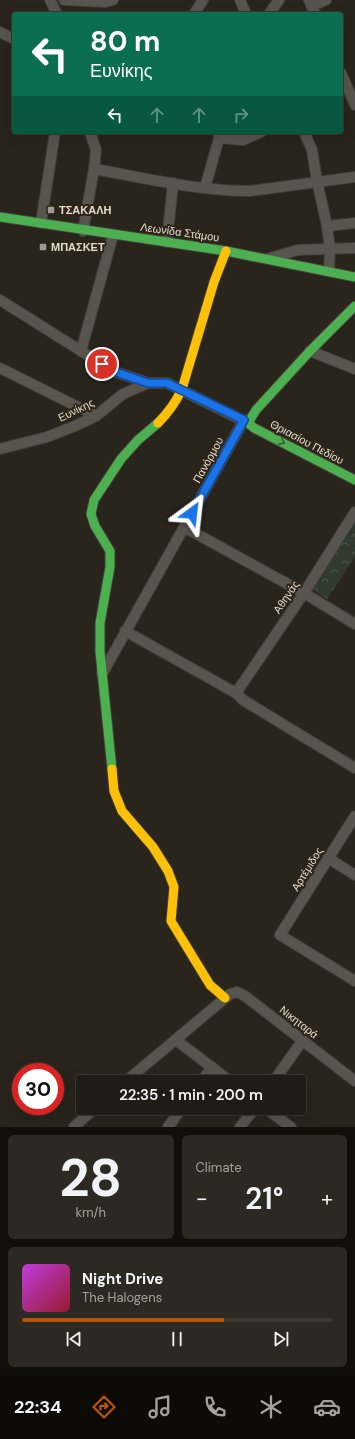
<!DOCTYPE html>
<meta charset="utf-8">
<style>
body{margin:0;font-family:"DM Sans",sans-serif;background:#2c2822;color:#f1f3f6;height:100vh;display:flex;flex-direction:column;font-size:15px;white-space:nowrap}
*{box-sizing:border-box;margin:0}
p{font-size:13px;color:#a1a1a0}
.icon{flex:none;width:22px;height:22px;fill:none;stroke:currentColor;stroke-width:2;stroke-linecap:round;stroke-linejoin:round}
.map{position:relative;height:1127px;overflow:hidden}
.drawer{display:flex;flex-direction:column;gap:8px;padding:8px;background:#110f0c;flex:1}
.drawer>*{flex:none}
.hud{position:absolute;left:12px;top:12px;width:331px;height:122px;border-radius:4px;box-shadow:0 4px 16px #0002,0 0 0 1px #3c3934;background:#0b6e4f;color:#fff;overflow:hidden}
.speed{position:absolute;left:12px;top:1063px;display:flex;gap:8px;font-size:20px;font-weight:700;text-align:center}
.speed>*{display:grid;place-content:center;width:52px;height:52px;border-radius:50%;background:#1f1b15;box-shadow:0 4px 16px #0002,0 0 0 1px #3c3934;line-height:1}
.speed .limit{border:6px solid #d22;background:#fff;color:#111}
.pin{position:absolute;display:grid;place-items:center;width:34px;height:34px;color:#fff;margin:-17px;border:2px solid #fff;border-radius:50%;box-shadow:0 1px 4px #0007}
.me{position:absolute;width:44px;margin:-22px;rotate:30deg;stroke-linejoin:round;filter:drop-shadow(0 0 3px #0008)}
.turn{display:flex;align-items:center;gap:14px;height:84px;padding:0 12px;font-size:18px}
.turn .icon{width:52px;height:52px;stroke-width:2.5}
.turn b{display:block;font-size:28px;line-height:34px}
.lanes{display:flex;align-items:center;height:38px;padding:0 12px;background:#0003;justify-content:center;gap:20px;direction:ltr}
.lanes .off{opacity:.35}
.big{font-size:30px;font-weight:600;line-height:1.1}
.drawer .card{flex:1;display:flex;flex-direction:column;justify-content:center;gap:6px;min-width:0;padding:0 14px;border-radius:6px;background:#2c2822}
.drawer .dial{align-items:center;gap:0}
.dial b{font-size:52px;line-height:1}
.song{display:flex;align-items:center;gap:12px}
.cover{width:48px;height:48px;border-radius:6px;background:linear-gradient(135deg,hsl(290 70% 55%),hsl(350 70% 35%))}
.played{height:4px;border-radius:2px;background:linear-gradient(90deg,#b45309 65%,#3c3934 65%)}
.keys{display:flex;justify-content:space-around;direction:ltr}
.heat{display:flex;justify-content:space-between;align-items:center;font-size:22px;direction:ltr}
.drawer .tiles{flex:1;display:grid;gap:8px;grid-template-columns:1fr 1fr}
.card:last-child{grid-column:span 2}
.trip{position:absolute;left:76px;top:1075px;width:230px;height:40px;border-radius:4px;background:#1f1b15;box-shadow:0 4px 16px #0002,0 0 0 1px #3c3934;font-weight:600;line-height:40px;text-align:center}
.dock{display:flex;height:64px;justify-content:space-around;align-items:center;background:#0c0b08;color:#a1a1a0}
.dock .icon{width:28px;height:28px}
.dock .on{color:#b45309}
.dock b{font-size:18px;color:#f1f3f6}
.map>svg:first-child{display:block}
.park{fill:url(#park-crowns)}
.lines{fill:none;stroke-linecap:round;stroke-linejoin:round}
.street-casing{stroke:#423e38;stroke-width:12}
.fast-casing{stroke:#423e38;stroke-width:11}
.slow-casing{stroke:#423e38;stroke-width:11}
.street{stroke:#58544e;stroke-width:10}
.fast{stroke:#4caf50;stroke-width:9}
.slow{stroke:#ffc107;stroke-width:9}
.oneway{stroke:#3a5c2e}
.route-casing{stroke:#114b97;stroke-width:10}
.route{stroke:#1a73e8;stroke-width:7}
.poi-dot{fill:#a09a92;stroke:#2e2517;stroke-width:1.5}
.labels{text-anchor:middle;stroke-width:4;stroke-linejoin:round;paint-order:stroke}
.poi-label{font-size:11px;font-weight:bold;fill:#e0dad1;stroke:#2e2517;text-anchor:start}
.street-label{font-size:11px;fill:#e0dad1;stroke:#2e2517}
</style>
<div class="map">
<svg width="355" height="1127" viewBox="0 0 355 1127">
<defs>
<pattern id="park-crowns" width="20" height="18" patternUnits="userSpaceOnUse"><rect width="20" height="18" fill="#303b2e"/><path d="M2 6a3 3 0 1 1 6 0M12 15a3 3 0 1 1 6 0" fill="none" stroke="#4e574b"/></pattern>
</defs>
<rect width="100%" height="100%" fill="#29241c"/>
<!-- park -->
<polygon class="park" points="355,524 355,557 327,599 312,589"/>
<g class="lines">
<!-- street casing -->
<g class="street-casing">
<g id="street">
<polyline points="50,0 57,14"/>
<polyline points="64,0 105,2 113,0"/>
<polyline points="240,0 246,14"/>
<polyline points="309,0 315,14"/>
<polyline points="312,6 326,0"/>
<polyline points="194,14 203,0"/>
<polyline points="269,14 279,0"/>
<polyline points="0,32 14,39"/>
<polyline points="341,73 355,105"/>
<polyline points="304,132 312,150 317,181 327,226 330,249 329,271"/>
<polyline points="219,138 243,140 261,132"/>
<path d="M 94,169 C 145,178 198,191 250,191 L 355,177"/>
<polyline points="205,188 219,138 218,132"/>
<polyline points="41,223 55,132"/>
<polyline points="327,226 355,223"/>
<polyline points="83,231 94,169 96,150 90,132"/>
<polyline points="167,242 173,183"/>
<polyline points="270,258 298,250 355,248"/>
<polyline points="0,300 113,371 148,383"/>
<polyline points="81,351 113,235"/>
<polyline points="310,351 355,369"/>
<polyline points="0,368 96,416"/>
<polyline points="0,449 47,437 75,426 96,416 123,394 148,383 167,383 248,423"/>
<polyline points="184,527 304,593 355,624"/>
<polyline points="125,631 236,693 243,700 355,768"/>
<polyline points="102,674 244,420"/>
<polyline points="236,693 304,593 355,512"/>
<polyline points="355,816 280,935 355,981"/>
<polyline points="328,858 355,875"/>
<polyline points="176,1040 231,1082"/>
<polyline points="125,1082 230,994 237,992 245,996 355,1081"/>
<polyline points="201,1082 212,1067"/>
<polyline points="273,1082 303,1040"/>
<polyline points="265,1108 291,1127"/>
<polyline points="74,1127 95,1108"/>
<polyline points="168,1127 182,1108"/>
<polyline points="240,1127 255,1108"/>
</g>
</g>
<!-- fast casing -->
<g class="fast-casing">
<g id="fast">
<polyline points="0,217 226,251 355,277"/>
<polyline points="355,306 310,351 256,410 248,423 254,428 355,480"/>
<polyline points="112,769 100,652 100,623 110,567 110,551 95,526 91,514 94,500 121,459 138,440 158,423"/>
</g>
</g>
<!-- slow casing -->
<g class="slow-casing">
<g id="slow">
<path d="M 158,423 C 168,413 176,402 182,389 L 214,282 L 226,251"/>
<polyline points="112,769 114,791 122,811 153,847 168,871 174,887 171,921 210,985 225,998"/>
</g>
</g>
<!-- street -->
<use href="#street" class="street"/>
<!-- fast -->
<use href="#fast" class="fast"/>
<!-- slow -->
<use href="#slow" class="slow"/>
</g>
<!-- one-way arrows -->
<defs><path id="oneway-chevron" d="M-2-3.5L2.5 0L-2 3.5" fill="none" stroke-width="1.6" stroke-linecap="round" stroke-linejoin="round"/></defs>
<use class="oneway" href="#oneway-chevron" transform="translate(282 442) rotate(28)"/>
<g class="lines">
<!-- route casing -->
<g class="route-casing">
<polyline id="route" points="102,364 113,371 148,383 167,383 244,420 192,513"/>
</g>
<!-- route -->
<use href="#route" class="route"/>
</g>
<!-- markers -->
<g class="poi-dot">
<rect x="47" y="206" width="8" height="8" rx="2"/>
<rect x="39" y="243" width="8" height="8" rx="2"/>
</g>
<g class="labels">
<!-- poi labels -->
<g class="poi-label">
<text x="59" y="214">ΤΣΑΚΑΛΗ</text>
<text x="51" y="251">ΜΠΑΣΚΕΤ</text>
</g>
<!-- street labels -->
<g class="street-label">
<text transform="translate(180 232) rotate(8)" y="4">Λεωνίδα Στάμου</text>
<text transform="translate(76 410) rotate(-26)" y="4">Ευνίκης</text>
<text transform="translate(307 442) rotate(28)" y="4">Θριασίου Πεδίου</text>
<text transform="translate(208 460) rotate(-61)" y="4">Πανόρμου</text>
<text transform="translate(286 597) rotate(-56)" y="4">Αθηνάς</text>
<text transform="translate(307 869) rotate(-58)" y="4">Αρτέμιδος</text>
<text transform="translate(299 1022) rotate(38)" y="4">Νικηταρά</text>
</g>
</g>
</svg>
<div class="speed"><div class="limit">30</div></div>
<div class="pin" style="left:102px;top:364px;background:#d93025"><svg class="icon" aria-label="arrive" viewBox="0 0 24 24"><path d="M6 21V4h12l-3 4 3 4H6"/></svg></div>
<svg class="me" style="left:192px;top:513px" viewBox="-20 -20 40 40"><path d="M0-17L14 15 0 8-14 15z" fill="#1a73e8" stroke="#fff" stroke-width="4"/></svg>
<div class="trip">22:35 · 1 min · 200 m</div>
<div class="hud">
<div class="turn"><svg class="icon" aria-label="left" viewBox="0 0 24 24"><path d="M17 20v-9H6M10 6l-5 5 5 5"/></svg><div><b>80 m</b>Ευνίκης</div></div>
<div class="lanes"><svg class="icon" aria-label="left" viewBox="0 0 24 24"><path d="M17 20v-9H6M10 6l-5 5 5 5"/></svg><svg class="icon off" aria-label="ahead" viewBox="0 0 24 24"><path d="M12 20V5M6 11l6-6 6 6"/></svg><svg class="icon off" aria-label="ahead" viewBox="0 0 24 24"><path d="M12 20V5M6 11l6-6 6 6"/></svg><svg class="icon off" aria-label="right" viewBox="0 0 24 24"><path d="M7 20v-9h11M14 6l5 5-5 5"/></svg></div>
</div>
</div>
<section class="drawer">
<div class="tiles">
<div class="card dial"><b>28</b><p>km/h</p></div>
<div class="card"><p>Climate</p>
<div class="heat"><a>−</a><b class="big">21°</b><a>+</a></div>
</div>
<div class="card">
<div class="song"><i class="cover"></i><div><b>Night Drive</b><p>The Halogens</p></div></div>
<div class="played"></div>
<div class="keys"><svg class="icon" aria-label="previous" viewBox="0 0 24 24"><path d="M18 5L8 12l10 7zM5 5v14"/></svg><svg class="icon" aria-label="pause" viewBox="0 0 24 24"><path d="M8 5v14M16 5v14"/></svg><svg class="icon" aria-label="next" viewBox="0 0 24 24"><path d="M6 5l10 7-10 7zM19 5v14"/></svg></div>
</div>
</div>
</section>
<nav class="dock">
<b>22:34</b>
<svg class="icon on" aria-label="directions" viewBox="0 0 24 24"><path d="M12 3l9 9-9 9-9-9zM9 14v-3h6M13 9l2 2-2 2"/></svg>
<svg class="icon" aria-label="music" viewBox="0 0 24 24"><path d="M9 18V5l10-2v13"/><circle cx="6" cy="18" r="3"/><circle cx="16" cy="16" r="3"/></svg>
<svg class="icon" aria-label="phone" viewBox="0 0 24 24"><path d="M5 4h4l2 5-3 2q2 4 5 5l2-3 5 2v4C11 20 4 13 5 4z"/></svg>
<svg class="icon" aria-label="climate" viewBox="0 0 24 24"><path d="M12 3v18M4 7l16 10M4 17L20 7"/></svg>
<svg class="icon" aria-label="car" viewBox="0 0 24 24"><path d="M5 17H2v-5l4-1 3-4h7l3 4 3 1v5h-3M9 17h6M6 11h13"/><circle cx="7" cy="17" r="2"/><circle cx="17" cy="17" r="2"/></svg>
</nav>
